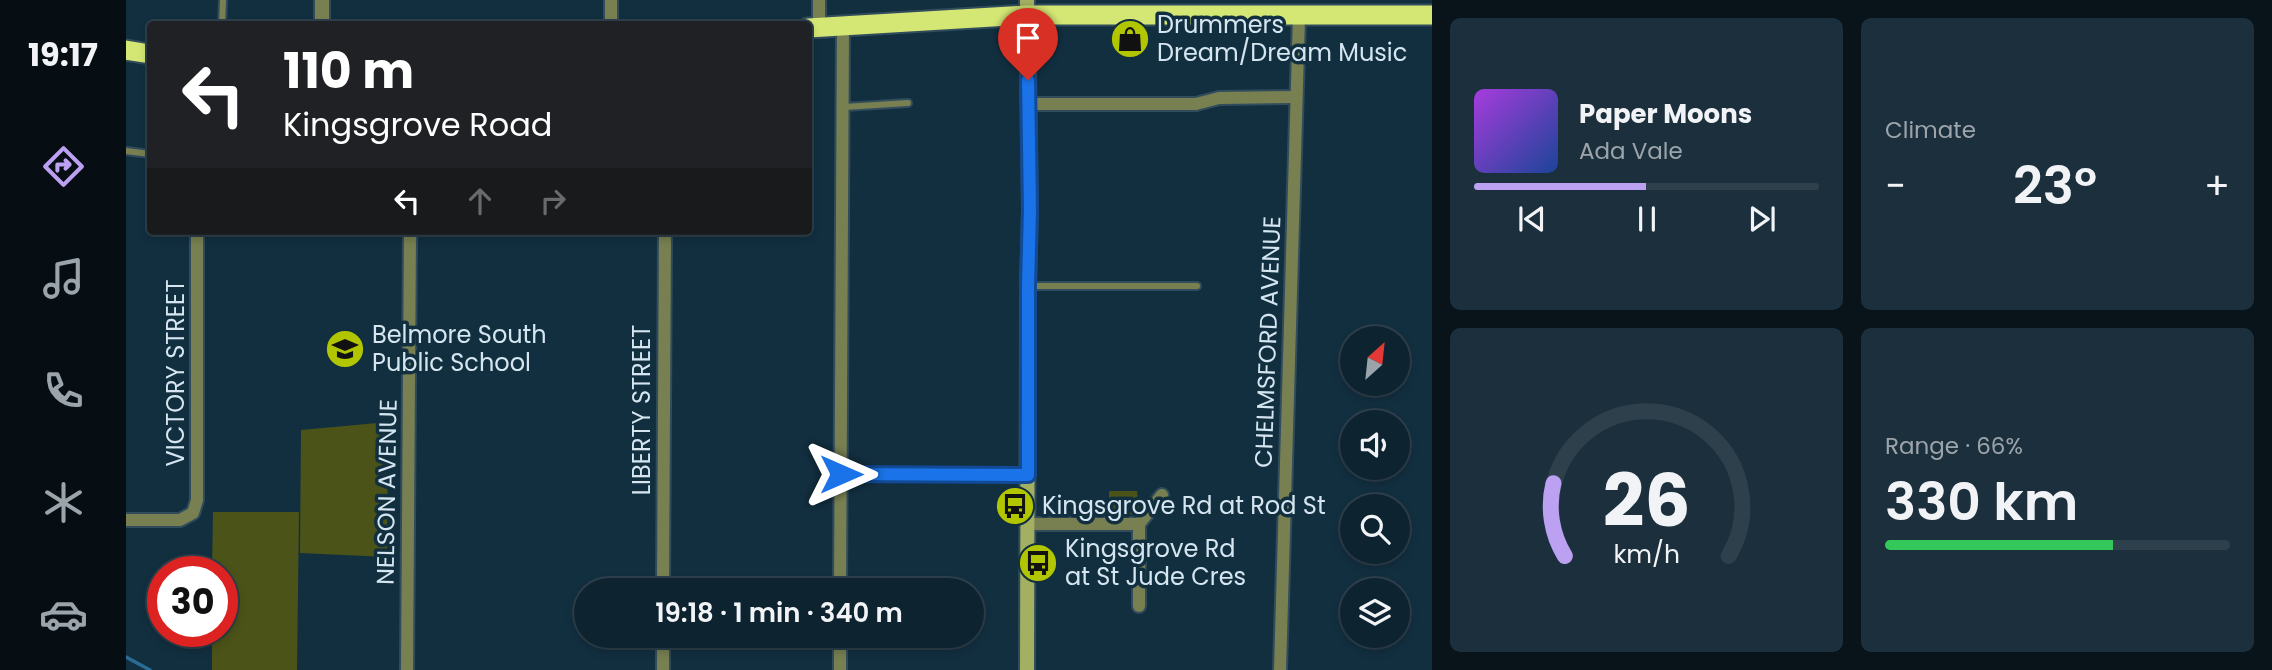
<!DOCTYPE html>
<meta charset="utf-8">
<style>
body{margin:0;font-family:Poppins,sans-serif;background:#1c2f3c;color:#f1f3f6;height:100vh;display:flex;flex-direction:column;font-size:26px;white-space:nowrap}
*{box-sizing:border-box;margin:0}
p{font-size:23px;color:#9ba4ab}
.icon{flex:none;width:38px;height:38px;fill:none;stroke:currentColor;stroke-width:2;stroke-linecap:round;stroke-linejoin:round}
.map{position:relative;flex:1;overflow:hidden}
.details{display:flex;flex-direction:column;gap:18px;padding:18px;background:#08131a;width:840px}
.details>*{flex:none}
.guide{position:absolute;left:21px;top:21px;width:665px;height:214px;border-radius:7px;box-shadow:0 4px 10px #0003,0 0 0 2px #2e404c;background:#202124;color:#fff;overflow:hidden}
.needle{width:46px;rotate:27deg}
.fabs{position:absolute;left:1214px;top:326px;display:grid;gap:14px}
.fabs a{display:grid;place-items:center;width:70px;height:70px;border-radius:50%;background:#0e2330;box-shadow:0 4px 10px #0003,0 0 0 2px #2e404c;font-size:35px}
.speed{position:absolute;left:21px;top:556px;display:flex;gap:14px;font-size:35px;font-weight:700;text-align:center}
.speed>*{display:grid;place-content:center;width:91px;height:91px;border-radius:50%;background:#0e2330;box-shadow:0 4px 10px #0003,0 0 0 2px #2e404c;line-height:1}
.speed .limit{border:10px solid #d22;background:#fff;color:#111}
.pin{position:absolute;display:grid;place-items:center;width:60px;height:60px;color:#fff;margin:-72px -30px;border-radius:50% 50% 50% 0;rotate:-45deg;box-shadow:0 0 7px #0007}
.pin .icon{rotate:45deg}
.me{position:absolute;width:77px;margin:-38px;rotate:90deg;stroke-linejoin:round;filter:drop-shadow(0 0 5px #0008)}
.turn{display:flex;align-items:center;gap:24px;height:147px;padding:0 21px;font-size:32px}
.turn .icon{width:91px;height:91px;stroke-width:2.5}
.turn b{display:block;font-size:49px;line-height:60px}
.lanes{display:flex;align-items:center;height:66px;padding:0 21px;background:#0003;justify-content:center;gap:35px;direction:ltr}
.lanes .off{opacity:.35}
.big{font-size:52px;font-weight:600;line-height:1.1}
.details .tile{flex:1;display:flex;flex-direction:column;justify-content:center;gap:10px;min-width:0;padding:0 24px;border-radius:10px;background:#1c2f3c}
.details .dial{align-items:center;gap:0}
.dial svg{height:182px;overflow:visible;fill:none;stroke:#2e404c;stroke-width:7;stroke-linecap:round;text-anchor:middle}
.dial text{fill:#f1f3f6;stroke:none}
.song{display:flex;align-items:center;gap:21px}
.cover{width:84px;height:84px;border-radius:10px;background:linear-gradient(135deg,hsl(280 70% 55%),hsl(220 70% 35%))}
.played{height:7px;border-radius:4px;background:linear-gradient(90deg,#bca0f2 50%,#2e404c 50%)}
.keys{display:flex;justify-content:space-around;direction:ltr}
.heat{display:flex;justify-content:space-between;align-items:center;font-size:38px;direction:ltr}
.charge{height:10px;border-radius:5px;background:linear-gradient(90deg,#34c759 66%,#2e404c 0)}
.details .tiles{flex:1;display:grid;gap:18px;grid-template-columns:repeat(2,1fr)}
.trip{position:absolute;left:448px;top:578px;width:410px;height:70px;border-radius:35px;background:#0e2330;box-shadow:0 4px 10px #0003,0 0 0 2px #2e404c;font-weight:600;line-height:70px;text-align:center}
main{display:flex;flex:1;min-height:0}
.menu{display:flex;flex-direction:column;width:126px;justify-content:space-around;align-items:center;background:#060e13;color:#9ba4ab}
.menu .icon{width:49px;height:49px}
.menu .current{color:#bca0f2}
.menu b{font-size:32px;color:#f1f3f6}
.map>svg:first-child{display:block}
.green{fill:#4b5319}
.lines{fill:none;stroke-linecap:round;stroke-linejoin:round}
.stream{stroke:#296d95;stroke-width:3.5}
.service-casing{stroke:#314c5c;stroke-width:10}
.minor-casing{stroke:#314c5c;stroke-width:16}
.tertiary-casing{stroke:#314c5c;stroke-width:18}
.secondary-casing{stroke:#314c5c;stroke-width:18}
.trunk-casing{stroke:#314c5c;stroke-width:23}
.service{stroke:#788051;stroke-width:6}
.minor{stroke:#788051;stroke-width:12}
.tertiary{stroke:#788051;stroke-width:14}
.secondary{stroke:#a3b062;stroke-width:14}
.trunk{stroke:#d4e674;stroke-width:19}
.route-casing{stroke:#114b97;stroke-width:18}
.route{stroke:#1a73e8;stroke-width:12}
.labels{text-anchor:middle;stroke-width:7;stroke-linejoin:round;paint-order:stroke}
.poi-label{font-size:24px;fill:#d5e6f1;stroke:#122f40;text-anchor:start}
.street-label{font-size:24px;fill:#d5e6f1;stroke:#122f40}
</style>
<main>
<nav class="menu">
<b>19:17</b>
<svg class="icon current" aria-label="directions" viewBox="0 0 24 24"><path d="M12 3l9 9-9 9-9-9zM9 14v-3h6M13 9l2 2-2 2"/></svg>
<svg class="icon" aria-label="music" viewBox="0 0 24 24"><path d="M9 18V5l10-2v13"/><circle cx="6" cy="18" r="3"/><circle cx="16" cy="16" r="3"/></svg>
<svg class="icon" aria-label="phone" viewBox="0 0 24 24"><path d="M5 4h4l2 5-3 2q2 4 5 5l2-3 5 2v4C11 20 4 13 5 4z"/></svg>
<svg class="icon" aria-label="climate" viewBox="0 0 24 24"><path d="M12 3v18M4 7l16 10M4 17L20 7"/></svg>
<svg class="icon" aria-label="car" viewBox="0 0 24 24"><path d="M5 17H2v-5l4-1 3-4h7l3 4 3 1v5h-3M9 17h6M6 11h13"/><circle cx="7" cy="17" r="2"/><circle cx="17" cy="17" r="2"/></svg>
</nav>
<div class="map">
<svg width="1306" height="670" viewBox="0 0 1306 670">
<rect width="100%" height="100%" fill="#122f40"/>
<!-- green -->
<g class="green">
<polygon points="262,422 261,557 174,553 175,430"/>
<polygon points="983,491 1011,491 1014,515 983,514"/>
<polygon points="87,512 173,512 171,670 86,670 86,632 96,632 96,572 86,572"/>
</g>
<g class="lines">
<!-- stream -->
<polyline class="stream" points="0,657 24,670"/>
<!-- service casing -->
<g class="service-casing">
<g id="service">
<polyline points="96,24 97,0"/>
<polyline points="718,107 782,103"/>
<polyline points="0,151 24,154"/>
<polyline points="902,286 1071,286"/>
</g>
</g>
<!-- minor casing -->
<g class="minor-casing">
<g id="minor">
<polyline points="485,24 485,0"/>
<polyline points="693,28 693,0"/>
<polyline points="903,104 1070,104 1093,98 1170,97"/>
<polyline points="715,474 902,475"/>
<polyline points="0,520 54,520 67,513 71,500 71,231"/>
<polyline points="902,524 1013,524 1036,495"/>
<polyline points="537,590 539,231"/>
<polyline points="714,590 717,26"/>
<polyline points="1013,606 1013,524"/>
<polyline points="281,670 284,231"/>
<polyline points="537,670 537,635"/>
<polyline points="714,670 714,635"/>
<polyline points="1154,670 1173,16"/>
</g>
</g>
<!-- tertiary casing -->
<g class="tertiary-casing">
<polyline id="tertiary" points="196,24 196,0"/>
</g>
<!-- secondary casing -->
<g class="secondary-casing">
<polyline id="secondary" points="901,670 902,286 904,210 901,0"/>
</g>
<!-- trunk casing -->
<g class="trunk-casing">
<g id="trunk">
<polyline points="682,28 901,15 1306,15"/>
<polyline points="0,50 24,54"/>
</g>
</g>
<!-- service -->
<use href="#service" class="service"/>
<!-- minor -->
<use href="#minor" class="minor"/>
<!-- tertiary -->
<use href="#tertiary" class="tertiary"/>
<!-- secondary -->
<use href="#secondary" class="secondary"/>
<!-- trunk -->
<use href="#trunk" class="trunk"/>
</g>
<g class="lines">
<!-- route casing -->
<g class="route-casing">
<polyline id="route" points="715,474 902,475 902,286 904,210 902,80"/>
</g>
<!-- route -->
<use href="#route" class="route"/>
</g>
<!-- icons -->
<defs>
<g id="shop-disc" transform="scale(2.0125)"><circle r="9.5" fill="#b1c500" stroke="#122f40"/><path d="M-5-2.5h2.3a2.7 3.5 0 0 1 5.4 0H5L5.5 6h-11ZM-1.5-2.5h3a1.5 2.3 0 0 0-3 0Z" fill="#111"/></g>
<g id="school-disc" transform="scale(2.0125)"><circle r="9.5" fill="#b1c500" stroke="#122f40"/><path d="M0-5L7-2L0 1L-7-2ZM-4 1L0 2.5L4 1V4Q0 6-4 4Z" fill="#111"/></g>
<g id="bus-disc" transform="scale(2.0125)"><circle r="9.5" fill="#b1c500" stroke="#122f40"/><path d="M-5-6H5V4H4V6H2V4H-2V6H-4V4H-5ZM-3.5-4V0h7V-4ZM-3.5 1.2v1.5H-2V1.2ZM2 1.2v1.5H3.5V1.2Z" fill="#111"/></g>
</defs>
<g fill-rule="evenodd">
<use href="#shop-disc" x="1004" y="39"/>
<use href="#school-disc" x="219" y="349"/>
<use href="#bus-disc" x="889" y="506"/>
<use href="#bus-disc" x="912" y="563"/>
</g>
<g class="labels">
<!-- poi labels -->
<g class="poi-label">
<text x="1031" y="33">Drummers<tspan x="1031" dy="28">Dream/Dream Music</tspan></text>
<text x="246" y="343">Belmore South<tspan x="246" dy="28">Public School</tspan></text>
<text x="916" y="514">Kingsgrove Rd at Rod St</text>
<text x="939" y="557">Kingsgrove Rd<tspan x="939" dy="28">at St Jude Cres</tspan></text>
</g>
<!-- street labels -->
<g class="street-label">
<text transform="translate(1142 342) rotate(-88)" y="8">CHELMSFORD AVENUE</text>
<text transform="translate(50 373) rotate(-90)" y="8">VICTORY STREET</text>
<text transform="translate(516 410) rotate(-90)" y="8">LIBERTY STREET</text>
<text transform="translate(261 492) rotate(-89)" y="8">NELSON AVENUE</text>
</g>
</g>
</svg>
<div class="fabs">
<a><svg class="needle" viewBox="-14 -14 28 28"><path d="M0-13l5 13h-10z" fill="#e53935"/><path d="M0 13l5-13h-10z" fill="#9ba4ab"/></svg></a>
<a><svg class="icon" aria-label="sound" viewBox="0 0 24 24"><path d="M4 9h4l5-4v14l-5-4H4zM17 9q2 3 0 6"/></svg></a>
<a><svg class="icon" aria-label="search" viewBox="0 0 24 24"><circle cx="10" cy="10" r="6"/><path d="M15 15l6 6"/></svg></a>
<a><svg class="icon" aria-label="layers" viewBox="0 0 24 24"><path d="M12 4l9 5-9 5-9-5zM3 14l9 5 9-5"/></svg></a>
</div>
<div class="speed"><div class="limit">30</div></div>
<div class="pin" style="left:902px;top:80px;background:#d93025"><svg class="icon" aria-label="arrive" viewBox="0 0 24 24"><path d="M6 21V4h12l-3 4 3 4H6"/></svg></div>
<svg class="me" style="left:715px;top:474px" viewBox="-20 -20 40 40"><path d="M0-17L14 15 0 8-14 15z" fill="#1a73e8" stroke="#fff" stroke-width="4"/></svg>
<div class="trip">19:18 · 1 min · 340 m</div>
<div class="guide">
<div class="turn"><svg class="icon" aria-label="left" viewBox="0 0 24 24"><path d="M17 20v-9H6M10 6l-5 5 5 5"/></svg><div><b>110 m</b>Kingsgrove Road</div></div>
<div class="lanes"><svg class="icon" aria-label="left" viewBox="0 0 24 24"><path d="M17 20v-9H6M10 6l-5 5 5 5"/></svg><svg class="icon off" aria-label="ahead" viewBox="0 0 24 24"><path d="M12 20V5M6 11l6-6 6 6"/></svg><svg class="icon off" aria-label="right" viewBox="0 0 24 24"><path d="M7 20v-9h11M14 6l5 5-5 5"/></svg></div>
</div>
</div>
<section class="details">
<div class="tiles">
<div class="tile">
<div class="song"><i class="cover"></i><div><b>Paper Moons</b><p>Ada Vale</p></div></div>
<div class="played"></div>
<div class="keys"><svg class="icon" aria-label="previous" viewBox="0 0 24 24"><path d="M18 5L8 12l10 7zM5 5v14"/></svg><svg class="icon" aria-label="pause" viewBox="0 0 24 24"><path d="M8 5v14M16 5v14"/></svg><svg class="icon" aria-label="next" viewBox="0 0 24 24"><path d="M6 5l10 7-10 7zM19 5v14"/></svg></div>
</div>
<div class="tile"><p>Climate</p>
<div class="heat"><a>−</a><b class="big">23°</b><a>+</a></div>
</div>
<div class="tile dial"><svg viewBox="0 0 100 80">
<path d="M14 69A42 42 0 1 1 86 69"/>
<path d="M14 69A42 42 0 0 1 9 37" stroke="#bca0f2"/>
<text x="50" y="56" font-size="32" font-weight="700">26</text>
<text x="50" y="72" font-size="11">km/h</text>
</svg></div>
<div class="tile"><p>Range · 66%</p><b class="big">330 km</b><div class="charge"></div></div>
</div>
</section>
</main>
